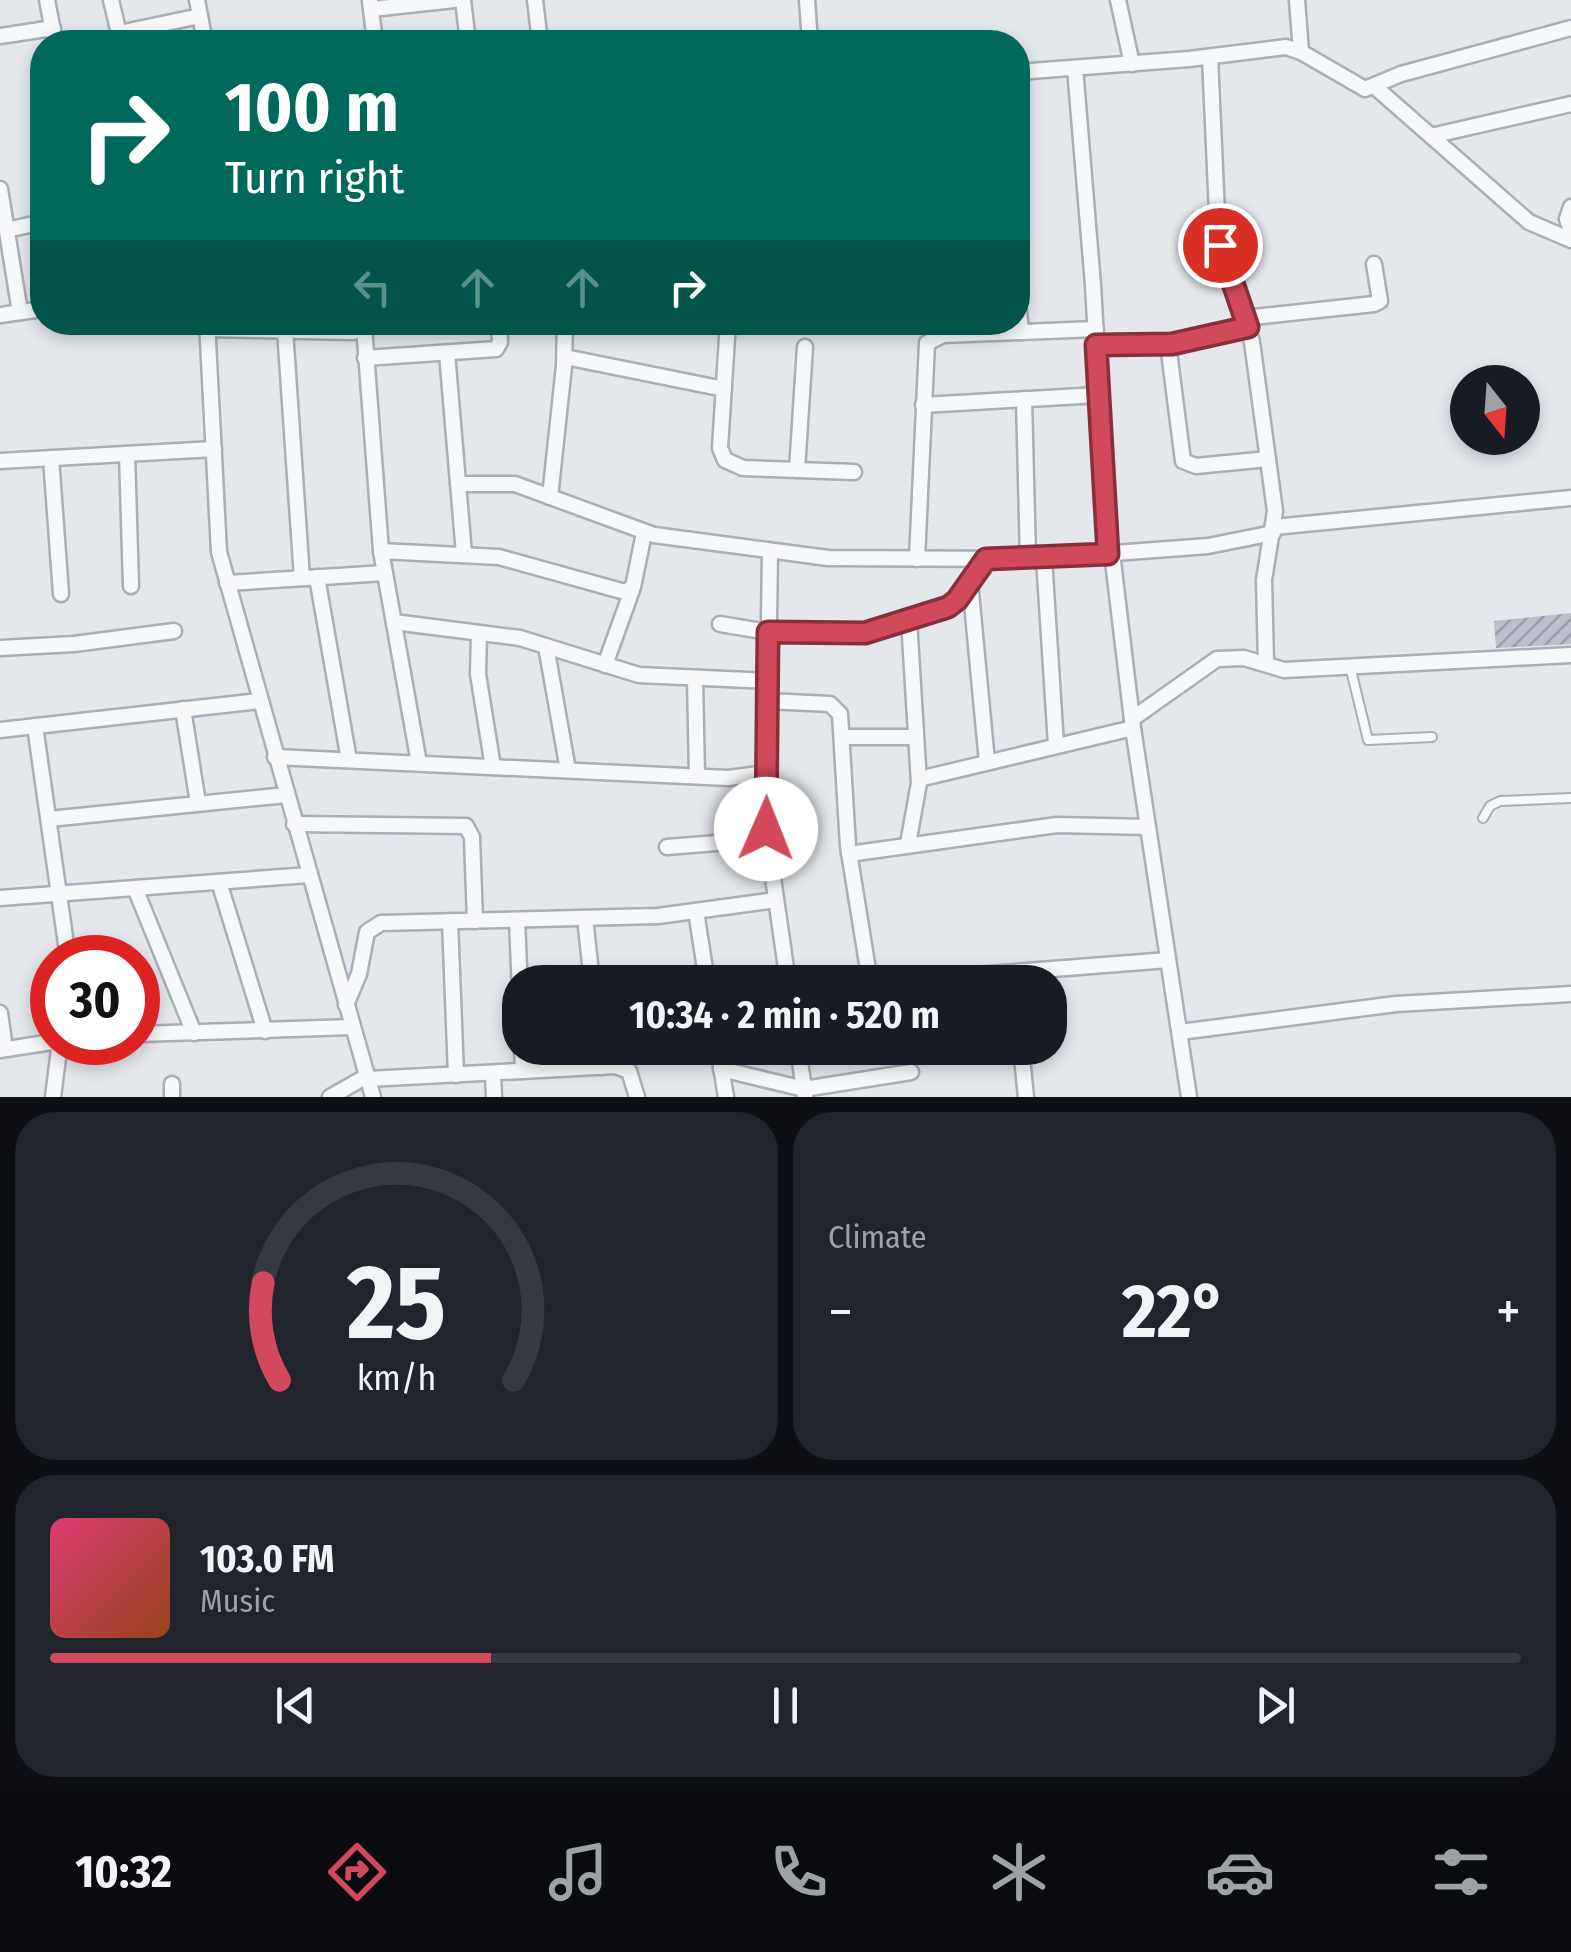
<!DOCTYPE html>
<meta charset="utf-8">
<style>
body{margin:0;font-family:"Fira Sans Condensed",sans-serif;background:#20242c;color:#f1f3f6;height:100vh;display:flex;flex-direction:column;font-size:38px;white-space:nowrap}
*{box-sizing:border-box;margin:0}
p{font-size:32px;color:#9ea1a6}
.icon{flex:none;width:55px;height:55px;fill:none;stroke:currentColor;stroke-width:2;stroke-linecap:round;stroke-linejoin:round}
.map{position:relative;height:1097px;overflow:hidden}
.side{display:flex;flex-direction:column;gap:15px;padding:15px;background:#0d0f14;flex:1}
.side>*{flex:none}
.guide{position:absolute;left:30px;top:30px;width:1000px;height:305px;border-radius:40px;box-shadow:0 5px 15px #0003;background:#00695c;color:#fff;overflow:hidden}
.needle{width:65px;rotate:163deg}
.buttons{position:absolute;left:1450px;top:365px;display:grid;gap:20px}
.buttons a{display:grid;place-items:center;width:90px;height:90px;border-radius:50%;background:#171b24;box-shadow:0 5px 15px #0003;font-size:50px}
.speed{position:absolute;left:30px;top:935px;display:flex;gap:20px;font-size:50px;font-weight:700;text-align:center}
.speed>*{display:grid;place-content:center;width:130px;height:130px;border-radius:50%;background:#171b24;box-shadow:0 5px 15px #0003;line-height:1}
.speed .limit{border:15px solid #d22;background:#fff;color:#111}
.pin{position:absolute;display:grid;place-items:center;width:85px;height:85px;color:#fff;margin:-42px;border:5px solid #fff;border-radius:50%;box-shadow:0 2px 10px #0007}
.me{position:absolute;width:110px;margin:-55px;rotate:1deg;stroke-linejoin:round;filter:drop-shadow(0 0 8px #0008)}
.turn{display:flex;align-items:center;gap:35px;height:210px;padding:0 30px;font-size:45px}
.turn .icon{width:130px;height:130px;stroke-width:2.5}
.turn b{display:block;font-size:70px;line-height:85px}
.lanes{display:flex;align-items:center;height:95px;padding:0 30px;background:#0003;justify-content:center;gap:50px;direction:ltr}
.lanes .off{opacity:.35}
.big{font-size:75px;font-weight:700;line-height:1.1}
.side .tile{flex:1;display:flex;flex-direction:column;justify-content:center;gap:15px;min-width:0;padding:0 35px;border-radius:40px;background:#20242c}
.side .dial{align-items:center;gap:0}
.dial svg{height:260px;overflow:visible;fill:none;stroke:#363941;stroke-width:7;stroke-linecap:round;text-anchor:middle}
.dial text{fill:#f1f3f6;stroke:none}
.song{display:flex;align-items:center;gap:30px}
.cover{width:120px;height:120px;border-radius:15px;background:linear-gradient(135deg,hsl(340 70% 55%),hsl(20 70% 35%))}
.played{height:10px;border-radius:5px;background:linear-gradient(90deg,#d1495b 30%,#363941 30%)}
.keys{display:flex;justify-content:space-around;direction:ltr}
.heat{display:flex;justify-content:space-between;align-items:center;font-size:55px;direction:ltr}
.side .tiles{flex:1;display:grid;gap:15px;grid-template-columns:1fr 1fr}
.tile:last-child{grid-column:span 2}
.trip{position:absolute;left:502px;top:965px;width:565px;height:100px;border-radius:40px;background:#171b24;box-shadow:0 5px 15px #0003;font-weight:700;line-height:100px;text-align:center}
.tab-bar{display:flex;height:160px;justify-content:space-around;align-items:center;background:#090b0e;color:#9ea1a6}
.tab-bar .icon{width:70px;height:70px}
.tab-bar .current{color:#d1495b}
.tab-bar b{font-size:45px;color:#f1f3f6}
.map>svg:first-child{display:block}
.building{fill:url(#building-hatch)}
.lines{fill:none;stroke-linecap:round;stroke-linejoin:round}
.service-casing{stroke:#a9aeb7;stroke-width:12}
.minor-casing{stroke:#a9aeb7;stroke-width:19}
.service{stroke:#f7f8fa;stroke-width:8}
.minor{stroke:#f7f8fa;stroke-width:14}
.route-casing{stroke:#882f3b;stroke-width:25}
.route{stroke:#d1495b;stroke-width:18}
</style>
<div class="map">
<svg width="1571" height="1097" viewBox="0 0 1571 1097">
<defs>
<pattern id="building-hatch" width="6" height="6" patternUnits="userSpaceOnUse" patternTransform="scale(2.5)"><rect width="6" height="6" fill="#bbc0ca"/><path d="M-1 1l2-2M0 6l6-6M5 7l2-2" fill="none" stroke="#989da6"/></pattern>
</defs>
<rect width="100%" height="100%" fill="#e4e7ec"/>
<!-- building -->
<polygon class="building" points="1571,613 1571,644 1496,648 1494,621"/>
<g class="lines">
<!-- service casing -->
<g class="service-casing">
<g id="service">
<polyline points="1350,666 1368,740 1432,737"/>
<polyline points="1483,818 1490,806 1500,801 1571,798"/>
</g>
</g>
<!-- minor casing -->
<g class="minor-casing">
<g id="minor">
<polyline points="47,0 55,42"/>
<polyline points="111,0 121,42"/>
<polyline points="197,0 205,42"/>
<polyline points="463,0 468,42"/>
<polyline points="535,0 540,42"/>
<polyline points="807,0 810,42"/>
<polyline points="1118,0 1132,64"/>
<polyline points="1297,0 1301,52 1365,89 1401,74 1571,28"/>
<polyline points="370,1 375,42"/>
<polyline points="372,9 454,0"/>
<polyline points="119,33 200,16"/>
<polyline points="0,36 53,28"/>
<polyline points="1210,57 1218,236 1252,342 1275,511 1264,580 1266,664"/>
<polyline points="1075,68 1093,285 1108,553"/>
<polyline points="1018,72 1189,59 1286,47 1301,52"/>
<polyline points="1374,86 1529,222 1571,240"/>
<polyline points="1431,136 1571,104"/>
<polyline points="0,189 20,312"/>
<polyline points="1571,207 1567,219 1571,232"/>
<polyline points="7,230 42,222"/>
<polyline points="1018,301 1021,332"/>
<polyline points="0,315 42,309"/>
<polyline points="1245,318 1374,304 1380,301 1374,264"/>
<polyline points="207,322 219,552 373,1097"/>
<polyline points="728,322 720,448 725,460 743,468 854,472"/>
<polyline points="364,326 381,551 419,763"/>
<polyline points="208,329 353,332 367,323"/>
<polyline points="285,330 302,578"/>
<polyline points="1168,344 1183,461 1196,466 1268,459"/>
<polyline points="1096,345 1172,344 1248,327"/>
<polyline points="447,353 464,554"/>
<polyline points="565,357 724,389"/>
<polyline points="365,358 496,349 500,342 499,322"/>
<polyline points="1024,399 1028,559"/>
<polyline points="923,405 1099,395"/>
<polyline points="127,454 131,586"/>
<polyline points="51,458 61,594"/>
<polyline points="0,461 214,449"/>
<polyline points="797,470 805,347"/>
<polyline points="458,484 515,484 654,535 828,558 1035,559 1208,546 1273,533"/>
<polyline points="550,497 564,366 565,322"/>
<polyline points="1274,527 1571,498"/>
<polyline points="381,551 499,557 625,592 633,587 644,533"/>
<polyline points="770,551 766,829 788,982"/>
<polyline points="1112,553 1133,728 1189,1097"/>
<polyline points="1044,558 1056,745"/>
<polyline points="917,559 927,343 943,335 1096,329"/>
<polyline points="317,577 349,760"/>
<polyline points="970,582 987,762"/>
<polyline points="227,583 385,573"/>
<polyline points="394,622 520,638 639,675 767,681"/>
<polyline points="720,624 768,632 865,633 949,607 957,600 986,559"/>
<polyline points="479,633 478,674 493,767"/>
<polyline points="546,646 568,770"/>
<polyline points="0,648 74,644 174,631"/>
<polyline points="605,665 632,590"/>
<polyline points="695,678 697,776"/>
<polyline points="767,701 830,704 840,714 848,846 870,982"/>
<polyline points="183,709 198,803"/>
<polyline points="1132,719 1217,659 1244,658 1284,670 1571,655"/>
<polyline points="35,726 68,958"/>
<polyline points="0,730 259,701"/>
<polyline points="842,737 914,737"/>
<polyline points="275,757 728,778 766,773"/>
<polyline points="919,779 1133,728"/>
<polyline points="49,819 286,795"/>
<polyline points="294,824 466,826 472,837 475,921"/>
<polyline points="908,844 919,783 909,620"/>
<polyline points="667,847 767,839"/>
<polyline points="849,854 1057,825 1148,827"/>
<polyline points="219,882 265,1031"/>
<polyline points="135,888 194,1033"/>
<polyline points="0,898 309,875"/>
<polyline points="696,911 707,982"/>
<polyline points="585,918 592,982"/>
<polyline points="517,920 520,991"/>
<polyline points="450,921 456,1075"/>
<polyline points="886,982 1168,960"/>
<polyline points="346,1005 359,974 367,932 381,923 658,916 776,900"/>
<polyline points="0,1013 5,1049"/>
<polyline points="1180,1032 1396,1004 1571,994"/>
<polyline points="138,1034 352,1027"/>
<polyline points="522,1048 523,1071"/>
<polyline points="599,1048 601,1067"/>
<polyline points="718,1048 726,1097"/>
<polyline points="798,1048 805,1096"/>
<polyline points="1021,1048 1026,1097"/>
<polyline points="0,1050 52,1042"/>
<polyline points="721,1069 804,1089 911,1072"/>
<polyline points="493,1073 494,1097"/>
<polyline points="368,1079 615,1066 629,1071 637,1097"/>
<polyline points="172,1084 172,1097"/>
<polyline points="53,1097 60,1042"/>
<polyline points="330,1097 367,1076"/>
</g>
</g>
<!-- service -->
<use href="#service" class="service"/>
<!-- minor -->
<use href="#minor" class="minor"/>
</g>
<g class="lines">
<!-- route casing -->
<g class="route-casing">
<polyline id="route" points="766,829 768,632 865,633 948,607 957,600 986,559 1108,554 1096,345 1172,344 1248,327 1220,245"/>
</g>
<!-- route -->
<use href="#route" class="route"/>
</g>
</svg>
<div class="buttons">
<a><svg class="needle" viewBox="-14 -14 28 28"><path d="M0-13l5 13h-10z" fill="#e53935"/><path d="M0 13l5-13h-10z" fill="#9ea1a6"/></svg></a>
</div>
<div class="speed"><div class="limit">30</div></div>
<div class="pin" style="left:1220px;top:245px;background:#d93025"><svg class="icon" aria-label="arrive" viewBox="0 0 24 24"><path d="M6 21V4h12l-3 4 3 4H6"/></svg></div>
<svg class="me" style="left:766px;top:829px" viewBox="-20 -20 40 40"><circle r="19" fill="#fff"/><path d="M0-13L10 11 0 6-10 11z" fill="#d1495b"/></svg>
<div class="trip">10:34 · 2 min · 520 m</div>
<div class="guide">
<div class="turn"><svg class="icon" aria-label="right" viewBox="0 0 24 24"><path d="M7 20v-9h11M14 6l5 5-5 5"/></svg><div><b>100 m</b>Turn right</div></div>
<div class="lanes"><svg class="icon off" aria-label="left" viewBox="0 0 24 24"><path d="M17 20v-9H6M10 6l-5 5 5 5"/></svg><svg class="icon off" aria-label="ahead" viewBox="0 0 24 24"><path d="M12 20V5M6 11l6-6 6 6"/></svg><svg class="icon off" aria-label="ahead" viewBox="0 0 24 24"><path d="M12 20V5M6 11l6-6 6 6"/></svg><svg class="icon" aria-label="right" viewBox="0 0 24 24"><path d="M7 20v-9h11M14 6l5 5-5 5"/></svg></div>
</div>
</div>
<section class="side">
<div class="tiles">
<div class="tile dial"><svg viewBox="0 0 100 80">
<path d="M14 69A42 42 0 1 1 86 69"/>
<path d="M14 69A42 42 0 0 1 9 39" stroke="#d1495b"/>
<text x="50" y="56" font-size="32" font-weight="700">25</text>
<text x="50" y="72" font-size="11">km/h</text>
</svg></div>
<div class="tile"><p>Climate</p>
<div class="heat"><a>−</a><b class="big">22°</b><a>+</a></div>
</div>
<div class="tile">
<div class="song"><i class="cover"></i><div><b>103.0 FM</b><p>Music</p></div></div>
<div class="played"></div>
<div class="keys"><svg class="icon" aria-label="previous" viewBox="0 0 24 24"><path d="M18 5L8 12l10 7zM5 5v14"/></svg><svg class="icon" aria-label="pause" viewBox="0 0 24 24"><path d="M8 5v14M16 5v14"/></svg><svg class="icon" aria-label="next" viewBox="0 0 24 24"><path d="M6 5l10 7-10 7zM19 5v14"/></svg></div>
</div>
</div>
</section>
<nav class="tab-bar">
<b>10:32</b>
<svg class="icon current" aria-label="directions" viewBox="0 0 24 24"><path d="M12 3l9 9-9 9-9-9zM9 14v-3h6M13 9l2 2-2 2"/></svg>
<svg class="icon" aria-label="music" viewBox="0 0 24 24"><path d="M9 18V5l10-2v13"/><circle cx="6" cy="18" r="3"/><circle cx="16" cy="16" r="3"/></svg>
<svg class="icon" aria-label="phone" viewBox="0 0 24 24"><path d="M5 4h4l2 5-3 2q2 4 5 5l2-3 5 2v4C11 20 4 13 5 4z"/></svg>
<svg class="icon" aria-label="climate" viewBox="0 0 24 24"><path d="M12 3v18M4 7l16 10M4 17L20 7"/></svg>
<svg class="icon" aria-label="car" viewBox="0 0 24 24"><path d="M5 17H2v-5l4-1 3-4h7l3 4 3 1v5h-3M9 17h6M6 11h13"/><circle cx="7" cy="17" r="2"/><circle cx="17" cy="17" r="2"/></svg>
<svg class="icon" aria-label="filters" viewBox="0 0 24 24"><path d="M4 7h16M4 17h16"/><circle cx="9" cy="7" r="2"/><circle cx="15" cy="17" r="2"/></svg>
</nav>
